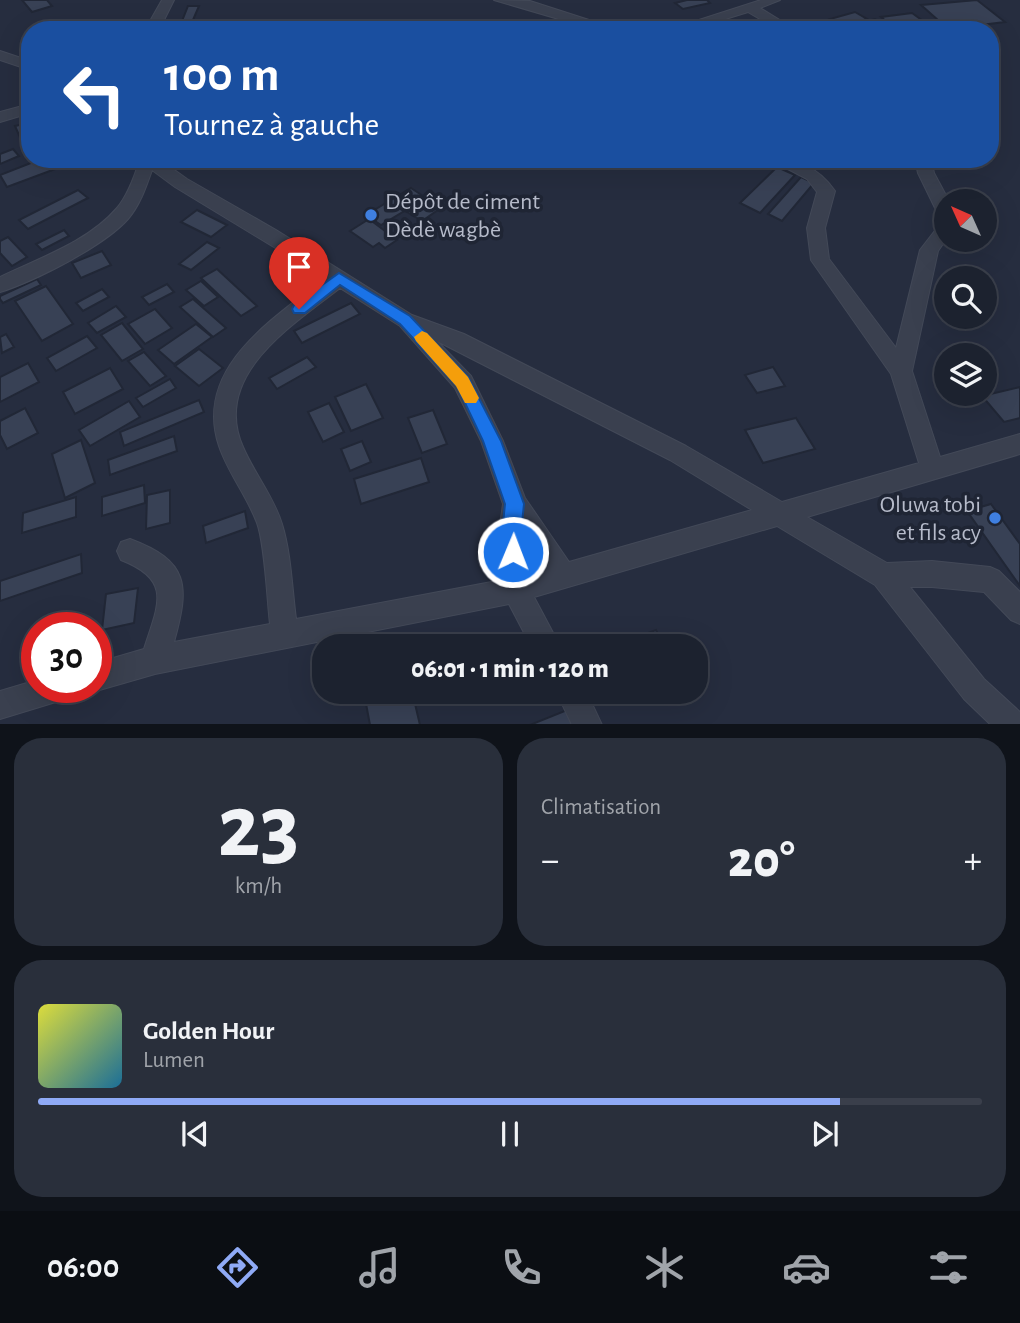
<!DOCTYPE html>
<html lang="fr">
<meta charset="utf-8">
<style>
body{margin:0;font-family:"Alegreya Sans",sans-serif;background:#292f3b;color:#f1f3f6;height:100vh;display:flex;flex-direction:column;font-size:26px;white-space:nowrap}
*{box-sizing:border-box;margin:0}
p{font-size:23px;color:#a0a4aa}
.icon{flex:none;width:38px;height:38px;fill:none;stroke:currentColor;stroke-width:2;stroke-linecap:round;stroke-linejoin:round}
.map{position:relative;height:724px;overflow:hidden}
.sheet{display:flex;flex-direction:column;gap:14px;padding:14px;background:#0f131a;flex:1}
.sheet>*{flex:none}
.banner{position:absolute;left:21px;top:21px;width:978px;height:147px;border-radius:28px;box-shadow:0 7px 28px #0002,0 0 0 2px #3a3f4b;background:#1a4fa0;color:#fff;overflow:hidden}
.needle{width:46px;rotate:315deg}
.tools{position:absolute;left:934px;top:189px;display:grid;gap:14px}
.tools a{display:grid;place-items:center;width:63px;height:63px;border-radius:50%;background:#1c222f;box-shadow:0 7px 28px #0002,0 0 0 2px #3a3f4b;font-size:35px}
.speed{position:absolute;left:21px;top:612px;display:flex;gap:14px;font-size:35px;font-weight:700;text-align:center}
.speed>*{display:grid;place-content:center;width:91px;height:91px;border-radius:50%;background:#1c222f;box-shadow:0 7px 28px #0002,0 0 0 2px #3a3f4b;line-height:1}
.speed .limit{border:10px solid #d22;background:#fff;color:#111}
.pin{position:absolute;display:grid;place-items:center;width:60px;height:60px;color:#fff;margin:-72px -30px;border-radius:50% 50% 50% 0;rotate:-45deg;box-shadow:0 0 7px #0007}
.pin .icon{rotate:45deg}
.me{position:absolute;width:77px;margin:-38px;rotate:1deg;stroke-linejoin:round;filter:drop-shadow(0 0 5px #0008)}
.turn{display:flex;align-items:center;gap:24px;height:147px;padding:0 28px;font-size:32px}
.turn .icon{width:91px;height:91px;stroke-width:2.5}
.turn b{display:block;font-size:49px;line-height:60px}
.big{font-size:52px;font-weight:800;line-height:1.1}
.sheet .widget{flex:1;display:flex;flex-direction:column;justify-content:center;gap:10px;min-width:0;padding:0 24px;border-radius:28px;background:#292f3b}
.sheet .dial{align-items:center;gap:0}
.dial b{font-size:91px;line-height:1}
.song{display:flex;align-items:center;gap:21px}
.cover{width:84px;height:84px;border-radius:10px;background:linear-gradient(135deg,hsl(60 70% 55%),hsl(200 70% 35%))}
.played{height:7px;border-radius:4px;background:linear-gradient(90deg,#8faaf6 85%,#3a3f4b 85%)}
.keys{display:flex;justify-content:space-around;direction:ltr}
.heat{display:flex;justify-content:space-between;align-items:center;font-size:38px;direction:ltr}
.sheet .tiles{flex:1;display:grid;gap:14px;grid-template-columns:1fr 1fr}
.widget:last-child{grid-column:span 2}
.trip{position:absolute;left:312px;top:634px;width:396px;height:70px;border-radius:28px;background:#1c222f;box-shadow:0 7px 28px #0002,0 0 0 2px #3a3f4b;font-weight:800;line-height:70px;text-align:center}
.menu{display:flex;height:112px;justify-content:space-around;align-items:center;background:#0b0e13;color:#a0a4aa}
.menu .icon{width:49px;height:49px}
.menu .on{color:#8faaf6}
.menu b{font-size:32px;color:#f1f3f6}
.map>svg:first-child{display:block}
.building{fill:#384155;stroke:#212736;stroke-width:2}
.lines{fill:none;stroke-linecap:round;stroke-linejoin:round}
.minor-casing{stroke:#434958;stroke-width:2}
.minor{fill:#3a404f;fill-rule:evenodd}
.route{fill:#1a73e8;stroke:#114b97;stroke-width:2}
.slow{fill:#f59e0b}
.shop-dot{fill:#3f7fe0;stroke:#1f2534;stroke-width:2.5}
.labels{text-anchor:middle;stroke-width:7;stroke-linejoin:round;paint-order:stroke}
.poi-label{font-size:24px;fill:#b6bbca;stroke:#1f2534;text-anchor:start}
</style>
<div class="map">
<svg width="1020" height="725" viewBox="0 0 1020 725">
<rect width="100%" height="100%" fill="#262d3f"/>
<!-- building -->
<g class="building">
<polygon points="22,0 47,0 52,6 32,12"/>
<polygon points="687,0 707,0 710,3 683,9 675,3"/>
<polygon points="977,0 1005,22 948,29 921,5"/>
<polygon points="188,6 199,6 193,20 182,21"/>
<polygon points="855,12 867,19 841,26 830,19"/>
<polygon points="912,13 923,21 892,26 881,17"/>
<polygon points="875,19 891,30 870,30 860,23"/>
<polygon points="823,21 838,30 801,30"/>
<polygon points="30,112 30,140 22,142 15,126 28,123 24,114"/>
<polygon points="13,149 19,156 0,164 0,154"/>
<polygon points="41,159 62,159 66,165 7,187 0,175"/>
<polygon points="777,167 795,175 760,213 740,203"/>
<polygon points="801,177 814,183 782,221 768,214"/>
<polygon points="411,188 426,198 381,225 366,215"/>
<polygon points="78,190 88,198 28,229 19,220"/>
<polygon points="431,196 445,205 422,221 407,212"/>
<polygon points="197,210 227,225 211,237 181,222"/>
<polygon points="369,219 397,240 385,248 379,243 373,247 350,231"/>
<polygon points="64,230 69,236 42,250 36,244"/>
<polygon points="8,237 27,257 12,266 0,253 0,241"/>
<polygon points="207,242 219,248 191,270 179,264"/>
<polygon points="102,251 111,265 81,278 72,263"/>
<polygon points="217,269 257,306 241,316 201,278"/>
<polygon points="37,279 41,285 3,303 0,299 0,296"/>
<polygon points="201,281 218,297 204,306 186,290"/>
<polygon points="167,284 174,292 149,305 142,297"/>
<polygon points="46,286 73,324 42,341 15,301"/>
<polygon points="102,289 109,297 83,311 76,303"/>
<polygon points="193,299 226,328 213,337 180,307"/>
<polygon points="351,303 360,314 302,343 294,331"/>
<polygon points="116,306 126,317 97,333 88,323"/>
<polygon points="155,309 172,328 145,344 128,324"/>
<polygon points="122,323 143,349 122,361 101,335"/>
<polygon points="196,324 212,337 174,364 158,350"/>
<polygon points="6,334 14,347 2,353 0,337"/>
<polygon points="87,336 97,348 56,371 47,358"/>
<polygon points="199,349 223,368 199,386 175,366"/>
<polygon points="144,352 166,376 150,386 128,361"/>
<polygon points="307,357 316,367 277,389 269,378"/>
<polygon points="28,363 39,382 0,402 0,377"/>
<polygon points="773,367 785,386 757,393 745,375"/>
<polygon points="110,368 123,389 75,414 63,392"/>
<polygon points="170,379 176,388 143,407 136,398"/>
<polygon points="366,384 383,418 351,431 335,397"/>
<polygon points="1020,387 1020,418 1004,422 982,396"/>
<polygon points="199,400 204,412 124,446 120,432"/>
<polygon points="129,401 140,417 90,446 79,430"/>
<polygon points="329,403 344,432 323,442 308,412"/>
<polygon points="25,408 38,433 7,449 0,435 0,421"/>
<polygon points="433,410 447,444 422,453 408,418"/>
<polygon points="796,418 815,449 763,463 745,430"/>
<polygon points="174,436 177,451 110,475 108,460"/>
<polygon points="81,440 95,483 65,498 52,454"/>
<polygon points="362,441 371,462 350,471 341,449"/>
<polygon points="421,458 429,482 361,504 354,479"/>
<polygon points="144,485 145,503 102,516 102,497"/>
<polygon points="170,490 170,523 146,529 147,495"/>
<polygon points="76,497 76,517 22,533 23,513"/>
<polygon points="991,504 1020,544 1020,586 967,511"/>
<polygon points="245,511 248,528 206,543 203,526"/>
<polygon points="81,554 82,573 0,601 0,581"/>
<polygon points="138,588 134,623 102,630 106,594"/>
<polygon points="656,630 664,646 619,644"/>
<polygon points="369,691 412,691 420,725 370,725 364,693"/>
<polygon points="572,708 578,725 530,725"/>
</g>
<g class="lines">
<!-- minor casing -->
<g class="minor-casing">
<g id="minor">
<polygon points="162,0 174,0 159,30 145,30"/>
<polygon points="494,0 530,1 620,30 596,30"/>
<polygon points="761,0 780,0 760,8 796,30 779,30 748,12 690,30 668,30"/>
<polygon points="0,51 30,61 30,70 0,60"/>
<polygon points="30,104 30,113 0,122 0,112"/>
<path d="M 140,159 L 159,159 L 187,179 L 276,230 L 412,315 L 464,334 L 686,446 L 782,502 L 919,463 L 891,374 L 811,260 L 807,228 L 817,192 L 807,179 L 769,159 C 798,159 818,167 835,191 L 825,228 L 829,259 L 896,348 L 920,250 L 944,219 L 938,214 L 918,173 L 915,159 L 931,159 L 934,173 L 949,201 L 947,201 L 947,238 L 938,251 L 912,371 L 940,457 L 1020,434 L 1020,454 L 807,517 L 887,563 L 932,561 L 990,567 L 999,571 L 1020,592 L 1020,624 L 1011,620 L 984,592 L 932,587 L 910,587 L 984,679 L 1020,712 L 1020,725 L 991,725 L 964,699 L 875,585 L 777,526 L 534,597 L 560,646 L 531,646 L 509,604 L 155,674 L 96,691 L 88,688 L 96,688 L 96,663 L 144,649 C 158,605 173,580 121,560 L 117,551 L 121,542 L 130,539 C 189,561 190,585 174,642 L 270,624 C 267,598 265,545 257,523 C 247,496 228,473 219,446 C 193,368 273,319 325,278 L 175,187 L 152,170 C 146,187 140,205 128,219 C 104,246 35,281 0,292 L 0,277 C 39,258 88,242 117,208 C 128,195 135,175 140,159 ZM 340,288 L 400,326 L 455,388 L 481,441 L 503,504 L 499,533 L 502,580 L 296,619 C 292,588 291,553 282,524 C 274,497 254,473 243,447 C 211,375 293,325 340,288 ZM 437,341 L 670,460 L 752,510 L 569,562 L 525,498 L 503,441 L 471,376 ZM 524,539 L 544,569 L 528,574 Z"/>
<polygon points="37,680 37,688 73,688 69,698 0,719 0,691"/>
<polygon points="556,691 586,691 602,725 572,725"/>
</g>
</g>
<!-- minor -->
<use href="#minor" class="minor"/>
</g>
<!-- route -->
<polygon class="route" points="339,273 410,316 468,377 501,441 524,504 521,533 522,552 520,558 513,561 506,558 502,533 505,504 483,441 457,386 400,324 340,285 305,313 294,313 292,309 294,305"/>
<!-- slow -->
<polygon class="slow" points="422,331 427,333 468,377 479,398 476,403 465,403 456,386 416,341 414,337"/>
<!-- markers -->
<g class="shop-dot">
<circle cx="371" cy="215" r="7"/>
<circle cx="995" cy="518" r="7"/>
</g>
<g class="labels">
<!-- poi labels -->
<g class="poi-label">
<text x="385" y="209">Dépôt de ciment<tspan x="385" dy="28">Dèdè wagbè</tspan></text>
<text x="981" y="512" text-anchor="end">Oluwa tobi<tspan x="981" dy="28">et fils acy</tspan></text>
</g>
</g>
</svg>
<div class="tools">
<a><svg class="needle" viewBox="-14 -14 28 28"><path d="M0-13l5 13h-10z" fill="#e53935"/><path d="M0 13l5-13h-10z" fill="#a0a4aa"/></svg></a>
<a><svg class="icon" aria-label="search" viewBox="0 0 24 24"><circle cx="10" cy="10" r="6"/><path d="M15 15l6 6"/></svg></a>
<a><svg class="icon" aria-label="layers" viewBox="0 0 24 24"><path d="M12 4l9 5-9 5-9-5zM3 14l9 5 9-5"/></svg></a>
</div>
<div class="speed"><div class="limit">30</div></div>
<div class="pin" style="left:299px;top:309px;background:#d93025"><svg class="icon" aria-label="arrive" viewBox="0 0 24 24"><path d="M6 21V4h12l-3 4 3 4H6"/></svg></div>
<svg class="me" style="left:513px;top:552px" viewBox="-20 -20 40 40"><circle r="17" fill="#1a73e8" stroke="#fff" stroke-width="3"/><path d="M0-11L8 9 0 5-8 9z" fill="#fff"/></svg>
<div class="trip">06:01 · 1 min · 120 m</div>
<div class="banner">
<div class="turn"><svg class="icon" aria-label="left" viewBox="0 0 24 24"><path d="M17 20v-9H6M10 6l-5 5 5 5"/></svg><div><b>100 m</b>Tournez à gauche</div></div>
</div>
</div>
<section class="sheet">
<div class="tiles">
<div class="widget dial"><b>23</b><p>km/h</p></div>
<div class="widget"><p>Climatisation</p>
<div class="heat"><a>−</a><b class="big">20°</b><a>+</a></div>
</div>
<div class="widget">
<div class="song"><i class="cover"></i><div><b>Golden Hour</b><p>Lumen</p></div></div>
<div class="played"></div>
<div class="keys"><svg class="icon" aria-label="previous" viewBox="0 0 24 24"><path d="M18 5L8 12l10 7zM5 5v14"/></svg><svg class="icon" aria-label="pause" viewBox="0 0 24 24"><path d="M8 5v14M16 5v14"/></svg><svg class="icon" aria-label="next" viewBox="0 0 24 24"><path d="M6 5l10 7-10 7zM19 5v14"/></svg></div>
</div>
</div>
</section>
<nav class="menu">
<b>06:00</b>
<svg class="icon on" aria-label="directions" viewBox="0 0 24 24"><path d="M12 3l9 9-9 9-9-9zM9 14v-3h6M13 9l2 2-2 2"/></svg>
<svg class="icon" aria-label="music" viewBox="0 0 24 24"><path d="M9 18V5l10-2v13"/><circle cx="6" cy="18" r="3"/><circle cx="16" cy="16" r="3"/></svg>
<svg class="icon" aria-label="phone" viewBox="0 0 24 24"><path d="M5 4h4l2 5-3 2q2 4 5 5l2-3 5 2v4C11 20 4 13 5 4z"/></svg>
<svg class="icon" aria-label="climate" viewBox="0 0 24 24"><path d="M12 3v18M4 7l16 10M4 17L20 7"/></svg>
<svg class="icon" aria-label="car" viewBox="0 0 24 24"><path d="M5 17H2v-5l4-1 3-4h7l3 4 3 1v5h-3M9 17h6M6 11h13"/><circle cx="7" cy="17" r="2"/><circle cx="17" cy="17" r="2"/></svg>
<svg class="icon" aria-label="filters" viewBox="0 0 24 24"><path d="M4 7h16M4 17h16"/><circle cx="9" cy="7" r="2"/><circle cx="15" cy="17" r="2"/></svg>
</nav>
